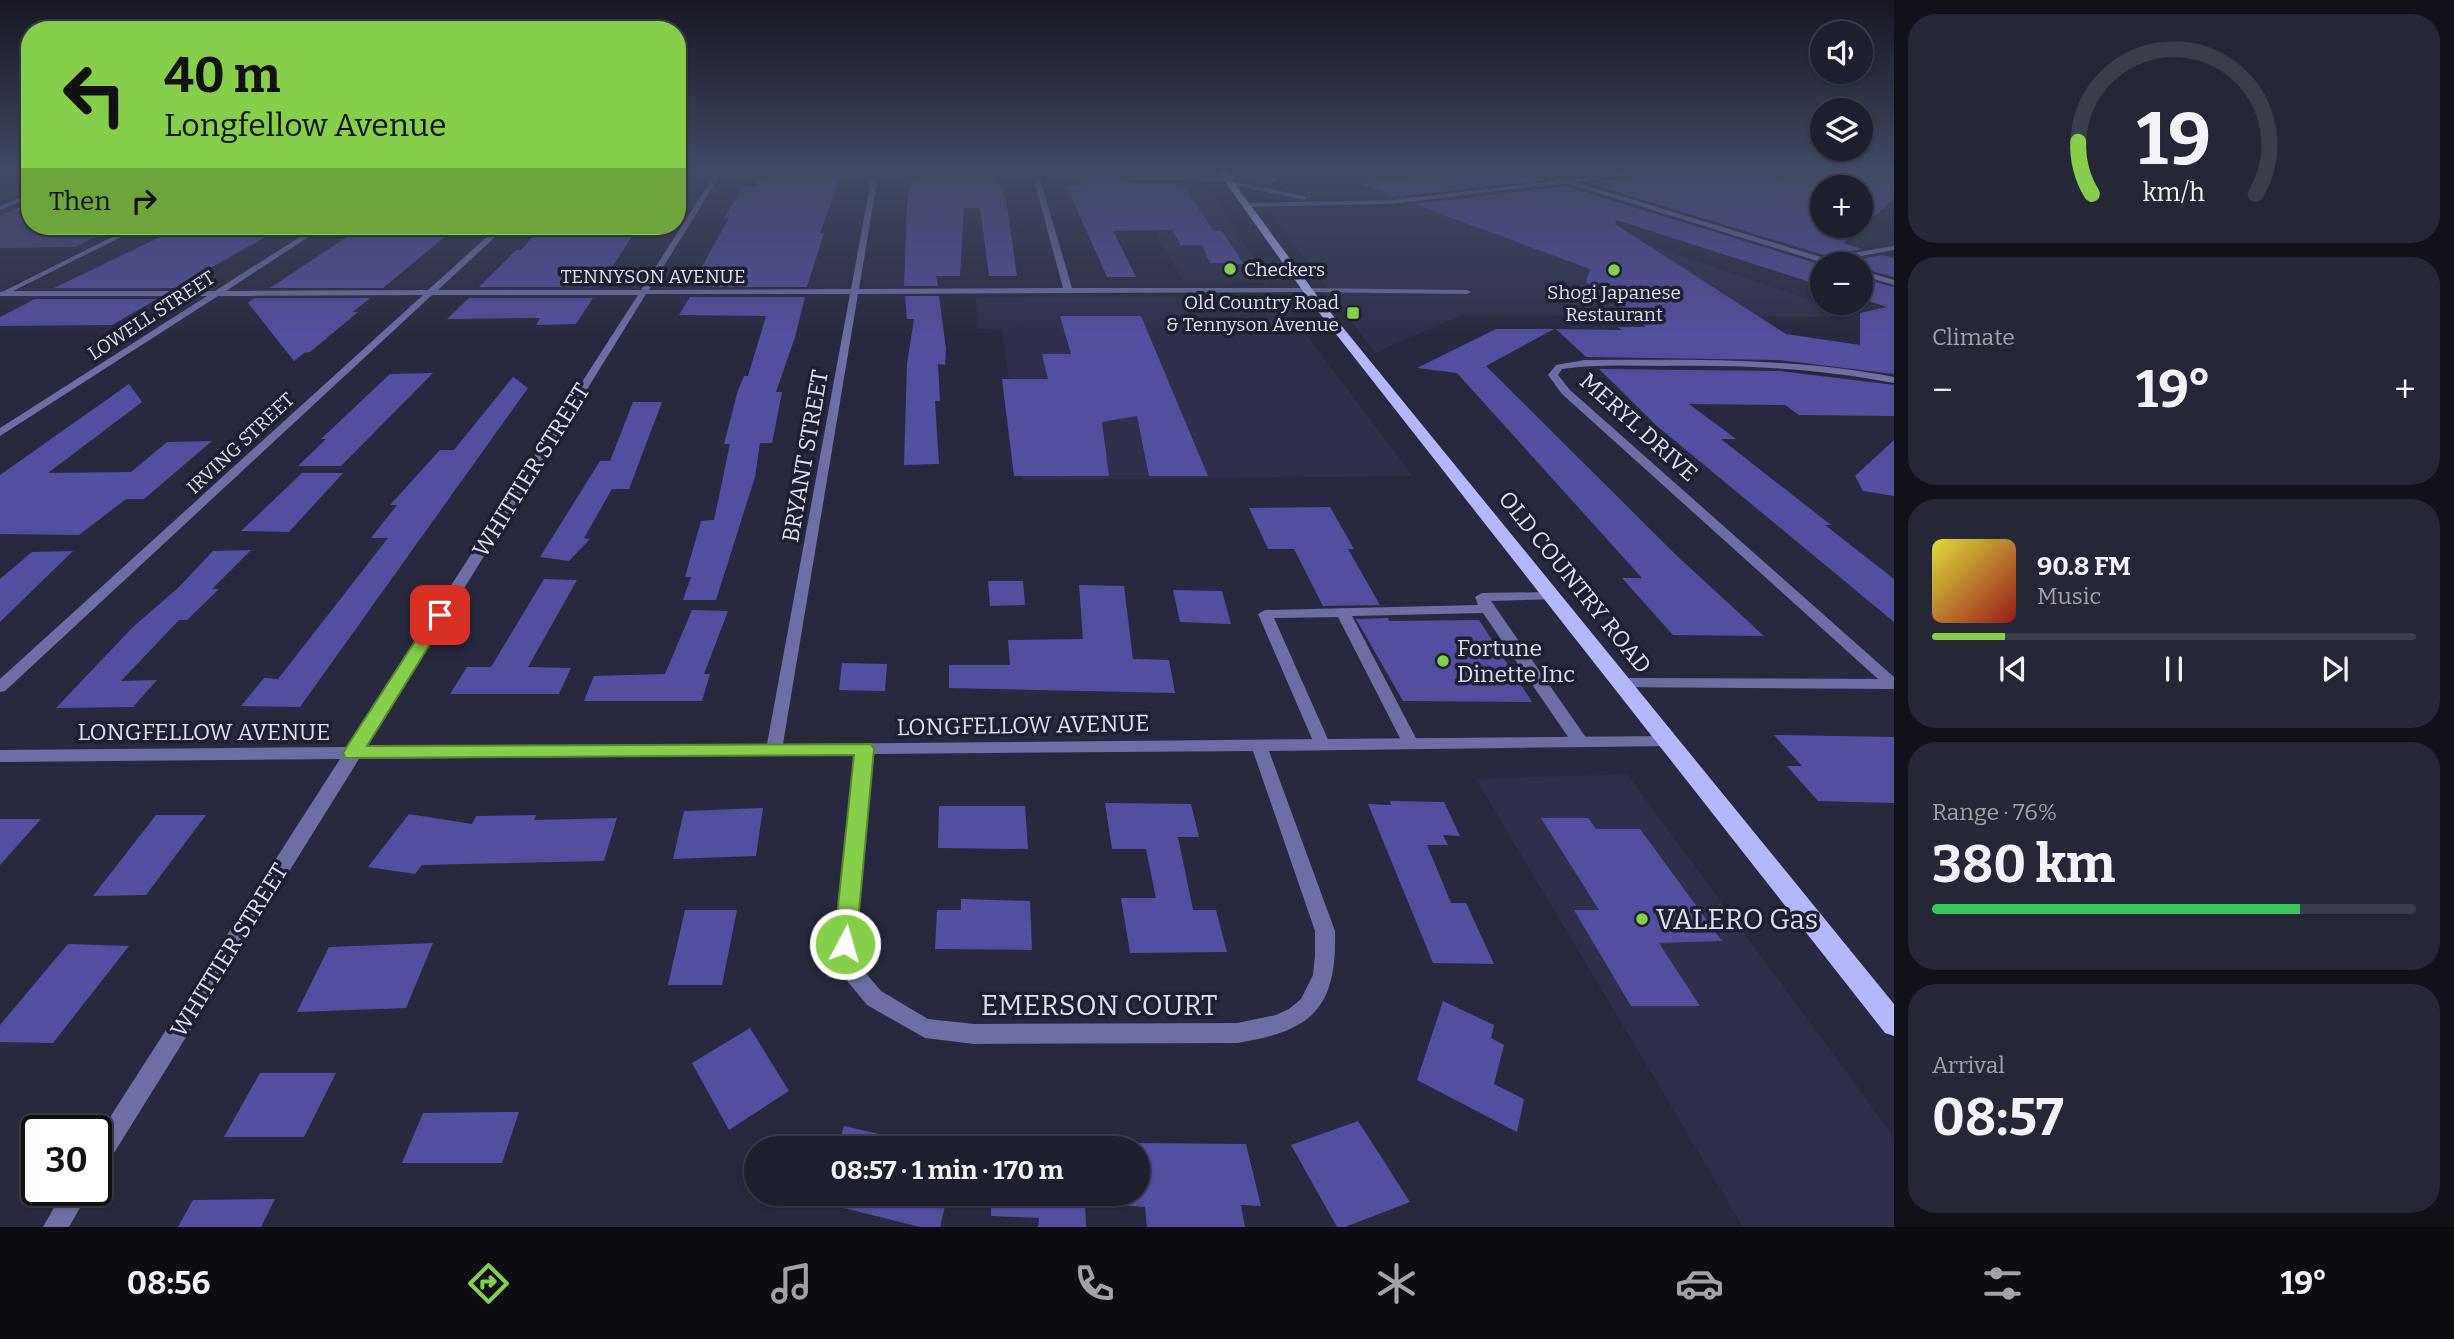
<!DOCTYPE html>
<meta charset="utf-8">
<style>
body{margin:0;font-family:Bitter,serif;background:#262736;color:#f1f3f6;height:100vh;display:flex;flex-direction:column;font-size:26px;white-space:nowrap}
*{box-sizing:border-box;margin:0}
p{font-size:23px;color:#a1a2aa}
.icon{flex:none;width:38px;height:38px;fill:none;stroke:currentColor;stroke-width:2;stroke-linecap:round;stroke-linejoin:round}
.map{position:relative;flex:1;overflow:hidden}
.side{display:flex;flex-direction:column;gap:14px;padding:14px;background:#101119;width:560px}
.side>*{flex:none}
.top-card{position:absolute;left:21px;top:21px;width:665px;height:214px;border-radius:28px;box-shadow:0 2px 5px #0004,0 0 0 2px #3c3d4a;background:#86cf4b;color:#111;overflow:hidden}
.controls{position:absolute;left:1810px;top:21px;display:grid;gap:14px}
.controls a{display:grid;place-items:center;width:63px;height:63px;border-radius:50%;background:#1e1f2e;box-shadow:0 2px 5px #0004,0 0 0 2px #3c3d4a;font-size:35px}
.speed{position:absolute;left:21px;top:1115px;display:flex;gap:14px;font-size:35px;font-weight:700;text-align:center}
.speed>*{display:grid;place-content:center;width:91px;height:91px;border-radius:50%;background:#1e1f2e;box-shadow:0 2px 5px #0004,0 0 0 2px #3c3d4a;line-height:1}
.speed .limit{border:4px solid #111;border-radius:10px;background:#fff;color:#111}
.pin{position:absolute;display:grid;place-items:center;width:60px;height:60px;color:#fff;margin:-30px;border-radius:14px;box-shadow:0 4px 10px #0006}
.me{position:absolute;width:77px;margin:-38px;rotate:6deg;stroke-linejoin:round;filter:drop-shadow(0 0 5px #0008)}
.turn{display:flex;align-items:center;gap:24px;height:147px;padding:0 28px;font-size:32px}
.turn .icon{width:91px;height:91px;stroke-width:2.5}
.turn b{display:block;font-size:49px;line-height:60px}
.then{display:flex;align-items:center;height:66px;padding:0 28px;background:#0003;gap:14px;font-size:26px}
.big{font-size:52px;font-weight:700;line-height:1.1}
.side .tile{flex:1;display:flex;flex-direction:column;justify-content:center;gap:10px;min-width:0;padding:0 24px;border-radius:28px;background:#262736}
.side .dial{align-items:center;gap:0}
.dial svg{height:182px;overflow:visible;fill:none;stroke:#3c3d4a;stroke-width:7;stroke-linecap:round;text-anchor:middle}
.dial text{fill:#f1f3f6;stroke:none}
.song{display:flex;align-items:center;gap:21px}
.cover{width:84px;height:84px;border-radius:10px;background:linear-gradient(135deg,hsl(60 70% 55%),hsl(0 70% 35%))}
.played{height:7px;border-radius:4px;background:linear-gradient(90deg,#86cf4b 15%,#3c3d4a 15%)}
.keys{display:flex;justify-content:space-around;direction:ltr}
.heat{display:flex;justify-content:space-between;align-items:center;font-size:38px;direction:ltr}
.charge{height:10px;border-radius:5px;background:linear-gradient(90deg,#34c759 76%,#3c3d4a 0)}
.trip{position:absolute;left:744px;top:1136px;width:406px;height:70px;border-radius:35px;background:#1e1f2e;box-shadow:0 2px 5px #0004,0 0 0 2px #3c3d4a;font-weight:700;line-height:70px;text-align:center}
.tab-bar{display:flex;height:112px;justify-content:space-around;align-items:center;background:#0c0c12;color:#a1a2aa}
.tab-bar .icon{width:49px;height:49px}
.tab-bar .on{color:#86cf4b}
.tab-bar b{font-size:32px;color:#f1f3f6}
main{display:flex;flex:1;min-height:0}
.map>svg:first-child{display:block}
.built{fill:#2f2f4b}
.green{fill:#474676}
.building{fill:#544ea0;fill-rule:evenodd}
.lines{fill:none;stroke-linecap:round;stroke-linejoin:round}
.lane{fill:#6e6ea5;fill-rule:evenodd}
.street{fill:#6e6ea5;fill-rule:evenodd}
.primary{fill:#b6b6fb;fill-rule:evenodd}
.route{fill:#86cf4b;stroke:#578731;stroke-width:2}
.poi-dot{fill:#86cf4b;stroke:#1f1f34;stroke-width:2.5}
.labels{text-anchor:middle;stroke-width:7;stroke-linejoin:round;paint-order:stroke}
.far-poi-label{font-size:19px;fill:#dedfee;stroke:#1f1f34;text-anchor:start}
.far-street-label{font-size:19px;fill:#dedfee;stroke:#1f1f34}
.street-label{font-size:23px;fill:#dedfee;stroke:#1f1f34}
.poi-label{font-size:23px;fill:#dedfee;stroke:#1f1f34;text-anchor:start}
.near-poi-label{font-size:28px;fill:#dedfee;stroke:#1f1f34;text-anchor:start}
.near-street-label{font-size:28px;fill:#dedfee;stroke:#1f1f34}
</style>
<main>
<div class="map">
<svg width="1894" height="1227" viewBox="0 0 1894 1227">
<rect width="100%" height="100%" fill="#28293e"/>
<!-- built -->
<g class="built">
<polygon points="0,169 30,169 30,190 0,202"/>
<polygon points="1119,169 1195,169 1270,283 1185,284"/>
<polygon points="1239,169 1412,169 1464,190 1360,199 1316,197 1251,184"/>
<polygon points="1496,194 1861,317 1461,315 1375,353 1268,209 1348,209"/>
<polygon points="1278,297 1413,476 1023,480 1002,330 977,329 977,298"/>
<polygon points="1627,774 1894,1137 1894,1227 1743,1227 1476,779"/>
</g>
<!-- green -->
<polygon class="green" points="30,203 30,226 118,226 75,247 0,248 0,215"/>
<!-- building -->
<g class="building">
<polygon points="914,169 995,169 1006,199 1017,276 989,276 980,208 964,208 960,276 936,276 938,286 904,286 907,204"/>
<polygon points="1072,169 1122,169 1132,183 1181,183 1214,231 1222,231 1244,264 1210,263 1202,245 1181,245 1172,230 1113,231 1136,277 1107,277 1066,185 1083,185"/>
<polygon points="1459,169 1520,169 1545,180 1395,197 1358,183"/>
<polygon points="1542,169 1631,169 1566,177"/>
<path d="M 1678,169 L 1894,169 L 1894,199 L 1843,243 L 1862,249 L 1824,255 L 1587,183 ZM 1822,187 L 1860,187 L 1860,226 L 1822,226 Z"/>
<polygon points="758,175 841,176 820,233 824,233 807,287 695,287 700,277 696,277 729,218 724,218 744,186 756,186"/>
<polygon points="1565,186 1822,265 1822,286 1617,220 1615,224 1786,334 1860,345 1860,313 1887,307 1860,298 1860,278 1894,287 1894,374 1779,360 1586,357 1556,329 1622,330 1617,327 1646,327 1586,282 1590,269 1414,204"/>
<polygon points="183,226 285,226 175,288 54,288"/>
<polygon points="341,226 458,226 383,288 270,288 347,237"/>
<polygon points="549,226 639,226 599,287 479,287 516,250 521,250 534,235 539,235"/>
<polygon points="1882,255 1894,258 1894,277 1860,268 1860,264 1840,263"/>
<polygon points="905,296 939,296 946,349 945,365 938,364 940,401 935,401 939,464 904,465 907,364 914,319 907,319"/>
<polygon points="690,297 805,297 795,337 776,392 782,392 772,443 760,443 755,477 716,600 683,600 691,577 685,577 701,521 714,520 730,444 724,444 738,390 744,376 748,376 766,316 679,315"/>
<polygon points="255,298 370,298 353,312 358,312 310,352 304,353 294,361 248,303"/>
<polygon points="469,298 593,298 576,324 536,325 540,318 447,319"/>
<polygon points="35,299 157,299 112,325 0,326 0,317"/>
<polygon points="1060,316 1141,316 1208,476 1149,476 1137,416 1102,422 1109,476 1014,476 1002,379 1048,379 1042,354 1071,354"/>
<polygon points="1496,329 1554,329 1486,366 1675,554 1764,636 1673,635 1622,578 1642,578 1457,373 1417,368"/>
<polygon points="1599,369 1780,371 1894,385 1894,416 1799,415 1785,405 1689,404 1736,439 1721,439 1831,525 1825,525 1894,579 1894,622 1657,426"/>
<polygon points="433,373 341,466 298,466 326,439 321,439 390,374"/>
<polygon points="513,377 528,388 300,707 241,706 264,678 278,679 388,538 371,538 397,505 390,505 440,450 454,450"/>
<polygon points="129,384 142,402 48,473 131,472 167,442 212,441 144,499 126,499 79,535 0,534 0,475"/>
<polygon points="633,402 662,402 629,489 612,489 584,538 590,539 569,561 540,557 600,461 610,461"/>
<polygon points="1894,440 1894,496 1863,491 1855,476"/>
<polygon points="302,473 343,473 289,532 241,531"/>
<polygon points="1330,507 1354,549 1348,549 1380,605 1323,606 1294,549 1268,549 1249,508"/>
<polygon points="251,550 212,589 219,589 187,620 179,620 121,681 157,680 133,707 56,708 133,627 178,588 213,551"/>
<polygon points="73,551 0,622 0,579 32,552"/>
<polygon points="544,579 577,580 528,667 571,668 559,694 450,694 467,667 491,667"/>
<polygon points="988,581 1023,581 1025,605 990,606"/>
<polygon points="1079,585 1124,586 1133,659 1169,660 1175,693 949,688 949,665 1010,665 1008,640 1083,639"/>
<polygon points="1173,590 1222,591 1231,624 1180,622"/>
<polygon points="692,610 728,611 704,674 710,674 702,701 584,701 594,676 665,674"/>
<polygon points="1388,618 1389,621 1479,620 1532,702 1403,701 1356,619"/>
<polygon points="842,663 887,664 885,691 839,690"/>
<polygon points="1774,735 1894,737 1894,803 1818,801 1787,766 1802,766"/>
<polygon points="1390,801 1444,802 1460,836 1443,835 1448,845 1427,845 1451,903 1466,903 1494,964 1433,963 1368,804 1391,805"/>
<polygon points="1105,803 1191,804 1199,837 1178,837 1193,910 1216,910 1227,952 1130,953 1121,898 1156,898 1146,849 1112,849"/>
<polygon points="939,806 1025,806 1028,849 938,848"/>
<polygon points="763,808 756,856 673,859 684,811"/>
<polygon points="409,814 472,824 476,816 536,815 534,820 617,818 604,861 422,865 415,874 368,867"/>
<polygon points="156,815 206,815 146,895 93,896"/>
<polygon points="1541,818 1588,818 1596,829 1640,829 1722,941 1659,943 1700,1006 1631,1006 1574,910 1599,910"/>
<polygon points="0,819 41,819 0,865"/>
<polygon points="961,899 1030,901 1032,950 935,949 937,910 961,910"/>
<polygon points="685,910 737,910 722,985 668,985"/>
<polygon points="433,943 406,1008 297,1012 329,947"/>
<polygon points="68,944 129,946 53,1043 0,1042 0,1025"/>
<polygon points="1443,1001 1494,1025 1491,1038 1504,1045 1494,1084 1524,1099 1517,1132 1417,1080"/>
<polygon points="750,1028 789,1091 729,1130 692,1063"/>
<polygon points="260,1073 336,1073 304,1137 224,1137"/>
<polygon points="519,1112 502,1163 402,1163 423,1113"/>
<polygon points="1358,1121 1410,1202 1345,1227 1337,1227 1291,1145"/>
<polygon points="844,1126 940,1148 837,1148"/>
<polygon points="992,1140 1136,1148 1136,1143 1246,1144 1261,1206 1241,1205 1245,1227 1147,1227 1145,1207 1085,1202 1086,1227 1038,1227 1039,1218 991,1216 991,1194 1138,1194 1138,1148 992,1148"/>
<polygon points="823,1194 948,1194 940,1227 920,1227 820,1202"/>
<polygon points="275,1199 261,1227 178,1227 193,1200"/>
</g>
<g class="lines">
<!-- lane -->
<g class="lane">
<polygon points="1124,169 1130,169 1134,176 1227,176 1277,179 1274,181 1132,180"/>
<polygon points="1304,288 1467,290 1471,292 1467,294 1307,292 1303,290"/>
<polygon points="1551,592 1558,596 1556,599 1491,601 1587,739 1589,743 1587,747 1575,747 1483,613 1352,616 1419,744 1417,748 1405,748 1403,744 1338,617 1274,618 1330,744 1328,748 1316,748 1258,614 1265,610 1478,605 1475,597 1482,593"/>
</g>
<!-- street -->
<g class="street">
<path d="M 718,169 L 724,169 L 649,290 L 851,289 L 873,169 L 879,169 L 859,289 L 1063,288 L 1031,169 L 1037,169 L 1072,288 L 1307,288 L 1311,290 L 1307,292 L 858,294 L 783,744 L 1668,736 L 1674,738 L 1676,742 L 1674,746 L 1269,751 L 1335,931 C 1337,1009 1312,1031 1237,1043 L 974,1044 L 925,1038 L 867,1005 L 848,982 L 835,944 L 855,755 L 359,759 L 104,1169 L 96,1173 L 96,1139 L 340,759 L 0,762 L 0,750 L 347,747 L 638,295 L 432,295 L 5,691 L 0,692 L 0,679 L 423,295 L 218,296 L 0,436 L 0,428 L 207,296 L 0,296 L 0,292 L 4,291 L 134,226 L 143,226 L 13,291 L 215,291 L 317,226 L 325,226 L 226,291 L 428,290 L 499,226 L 507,226 L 438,290 L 641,290 ZM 646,294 L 850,294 L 767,744 L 366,747 ZM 1253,751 L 1315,931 L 1315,955 L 1313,975 L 1301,999 L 1289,1009 L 1276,1015 L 1237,1023 L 974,1024 L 928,1019 L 881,991 L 864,971 L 855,944 L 872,754 Z"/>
<polygon points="1522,169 1532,169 1566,180 1655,169 1676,169 1575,182 1824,258 1894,246 1894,250 1834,261 1838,264 1827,264 1565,183 1391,204 1249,207 1246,205 1249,203 1391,200 1557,181"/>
<polygon points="1231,181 1304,196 1307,198 1304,200 1229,184"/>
<polygon points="30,194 30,198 0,210 0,206"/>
<polygon points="1860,270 1894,280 1894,285 1860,275"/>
<path d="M 1585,360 C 1689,360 1792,357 1894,377 L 1894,383 C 1818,368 1742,365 1664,366 C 1630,366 1596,364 1562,369 L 1558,375 L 1570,390 L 1894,677 L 1894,689 L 1614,687 L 1611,683 L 1619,678 L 1878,679 L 1562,394 L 1548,375 L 1556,365 Z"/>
<polygon points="64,1190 90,1190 69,1227 43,1227"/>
</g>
<!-- primary -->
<polygon class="primary" points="1216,169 1224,169 1318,297 1894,1004 1894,1036 1885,1033 1310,301"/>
</g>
<!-- sky -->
<linearGradient id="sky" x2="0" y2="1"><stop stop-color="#161722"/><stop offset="0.5" stop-color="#424963"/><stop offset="1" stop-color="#424963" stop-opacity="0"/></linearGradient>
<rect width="1894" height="341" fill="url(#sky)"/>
<!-- route -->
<polygon class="route" points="440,610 448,615 367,746 871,744 874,749 856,944 853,951 845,954 837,951 834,944 854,755 346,758 343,753 346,748 432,615"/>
<!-- markers -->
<g class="poi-dot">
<circle cx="1230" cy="269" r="7"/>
<circle cx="1614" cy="270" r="7"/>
<rect x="1346" y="306" width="14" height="14" rx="3.5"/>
<circle cx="1443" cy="661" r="7"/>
<circle cx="1642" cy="919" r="7"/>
</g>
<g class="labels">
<!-- far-poi labels -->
<g class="far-poi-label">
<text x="1244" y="276">Checkers</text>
<text x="1614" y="299" text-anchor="middle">Shogi Japanese<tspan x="1614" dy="22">Restaurant</tspan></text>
<text x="1339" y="309" text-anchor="end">Old Country Road<tspan x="1339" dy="22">&amp; Tennyson Avenue</tspan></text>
</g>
<!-- far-street labels -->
<g class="far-street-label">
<text x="653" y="283">TENNYSON AVENUE</text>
<text transform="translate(151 315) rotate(-33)" y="7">LOWELL STREET</text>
<text transform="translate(240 443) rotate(-43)" y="7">IRVING STREET</text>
</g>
<!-- street labels -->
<g class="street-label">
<text transform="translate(1639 427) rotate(42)" y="8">MERYL DRIVE</text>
<text transform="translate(805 456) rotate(-80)" y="8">BRYANT STREET</text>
<text transform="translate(531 470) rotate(-58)" y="8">WHITTIER STREET</text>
<text transform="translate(1575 582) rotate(51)" y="8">OLD COUNTRY ROAD</text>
<text transform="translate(1023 725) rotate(-1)" y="8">LONGFELLOW AVENUE</text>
<text x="204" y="740">LONGFELLOW AVENUE</text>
<text transform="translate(229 950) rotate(-58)" y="8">WHITTIER STREET</text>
</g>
<!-- poi labels -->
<g class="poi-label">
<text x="1457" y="656">Fortune<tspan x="1457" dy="26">Dinette Inc</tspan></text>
</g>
<!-- near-poi labels -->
<g class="near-poi-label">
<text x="1656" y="929">VALERO Gas</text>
</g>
<!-- near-street labels -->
<g class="near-street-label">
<text x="1099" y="1015">EMERSON COURT</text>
</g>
</g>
</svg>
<div class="controls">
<a><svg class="icon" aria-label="sound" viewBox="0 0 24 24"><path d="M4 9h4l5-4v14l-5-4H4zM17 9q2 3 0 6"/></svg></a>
<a><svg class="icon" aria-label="layers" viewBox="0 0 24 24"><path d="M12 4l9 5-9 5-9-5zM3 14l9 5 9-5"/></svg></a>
<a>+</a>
<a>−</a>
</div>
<div class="speed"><div class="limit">30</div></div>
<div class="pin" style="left:440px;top:615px;background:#d93025"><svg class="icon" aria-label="arrive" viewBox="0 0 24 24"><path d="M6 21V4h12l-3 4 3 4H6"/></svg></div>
<svg class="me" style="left:845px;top:944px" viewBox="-20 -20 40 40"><circle r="17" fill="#86cf4b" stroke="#fff" stroke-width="3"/><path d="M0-11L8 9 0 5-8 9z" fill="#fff"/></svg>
<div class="trip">08:57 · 1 min · 170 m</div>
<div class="top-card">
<div class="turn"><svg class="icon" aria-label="left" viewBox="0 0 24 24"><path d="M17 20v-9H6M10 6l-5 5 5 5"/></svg><div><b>40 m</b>Longfellow Avenue</div></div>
<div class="then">Then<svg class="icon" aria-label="right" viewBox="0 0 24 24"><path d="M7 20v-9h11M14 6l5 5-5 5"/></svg></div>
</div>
</div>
<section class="side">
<div class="tile dial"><svg viewBox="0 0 100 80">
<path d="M14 69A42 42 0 1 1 86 69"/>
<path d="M14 69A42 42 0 0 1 8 46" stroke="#86cf4b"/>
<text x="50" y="56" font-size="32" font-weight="700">19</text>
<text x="50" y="72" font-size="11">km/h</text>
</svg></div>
<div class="tile"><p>Climate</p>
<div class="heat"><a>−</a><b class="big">19°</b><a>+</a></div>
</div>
<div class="tile">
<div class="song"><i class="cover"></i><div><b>90.8 FM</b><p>Music</p></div></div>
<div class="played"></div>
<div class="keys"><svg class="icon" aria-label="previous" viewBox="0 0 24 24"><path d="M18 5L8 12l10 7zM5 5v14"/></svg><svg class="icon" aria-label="pause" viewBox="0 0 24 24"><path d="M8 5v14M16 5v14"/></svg><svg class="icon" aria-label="next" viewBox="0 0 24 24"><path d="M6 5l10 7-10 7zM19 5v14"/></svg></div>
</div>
<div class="tile"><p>Range · 76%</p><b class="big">380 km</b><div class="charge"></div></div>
<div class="tile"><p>Arrival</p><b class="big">08:57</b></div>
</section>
</main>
<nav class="tab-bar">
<b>08:56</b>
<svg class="icon on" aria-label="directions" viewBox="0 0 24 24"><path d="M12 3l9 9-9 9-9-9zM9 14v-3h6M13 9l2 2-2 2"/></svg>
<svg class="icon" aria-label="music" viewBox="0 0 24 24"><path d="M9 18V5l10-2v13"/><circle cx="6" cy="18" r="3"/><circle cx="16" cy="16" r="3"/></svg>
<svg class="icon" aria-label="phone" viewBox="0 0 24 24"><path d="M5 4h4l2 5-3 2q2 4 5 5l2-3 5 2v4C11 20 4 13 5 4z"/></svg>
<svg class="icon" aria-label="climate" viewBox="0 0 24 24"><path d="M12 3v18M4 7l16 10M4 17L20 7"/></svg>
<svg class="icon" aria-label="car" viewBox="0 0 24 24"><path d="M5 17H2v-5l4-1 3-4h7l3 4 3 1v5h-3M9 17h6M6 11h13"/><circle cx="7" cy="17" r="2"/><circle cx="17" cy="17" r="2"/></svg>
<svg class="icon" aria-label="filters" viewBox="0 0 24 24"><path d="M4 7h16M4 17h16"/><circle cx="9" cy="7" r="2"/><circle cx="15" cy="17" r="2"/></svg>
<b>19°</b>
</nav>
